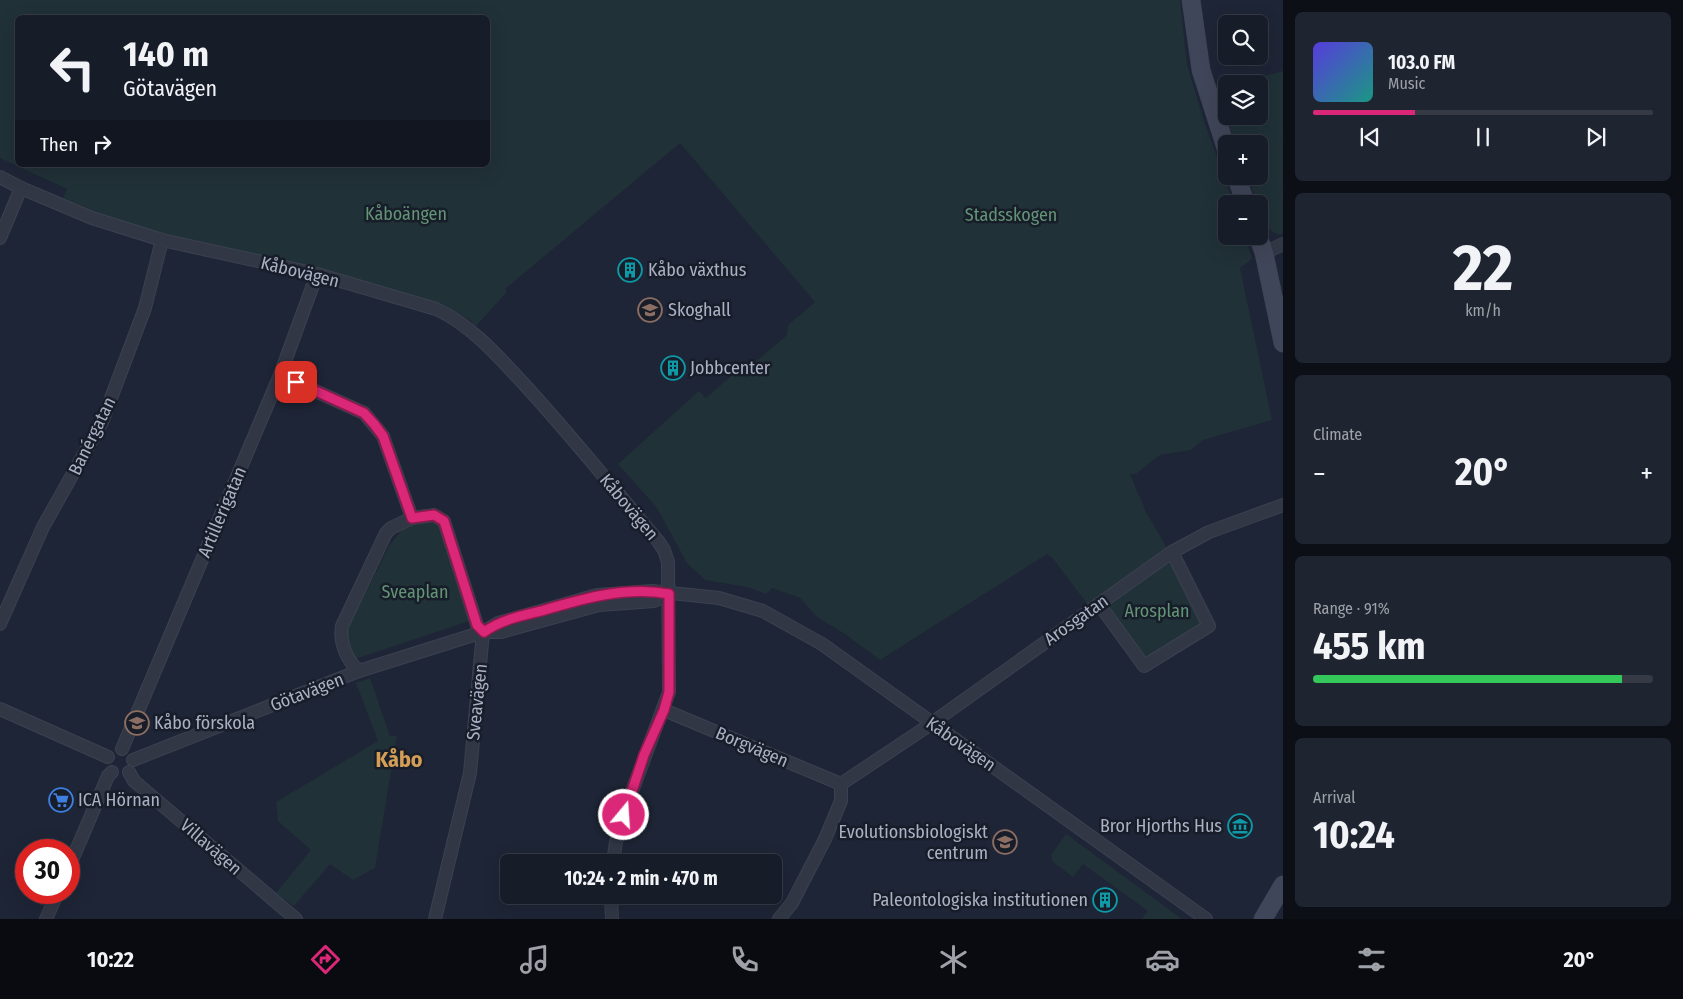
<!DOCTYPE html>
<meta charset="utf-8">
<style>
body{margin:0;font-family:"Fira Sans Condensed",sans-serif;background:#1f2530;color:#f1f3f6;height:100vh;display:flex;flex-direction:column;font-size:19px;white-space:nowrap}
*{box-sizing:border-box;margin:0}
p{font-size:16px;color:#9ea1a8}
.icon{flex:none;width:28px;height:28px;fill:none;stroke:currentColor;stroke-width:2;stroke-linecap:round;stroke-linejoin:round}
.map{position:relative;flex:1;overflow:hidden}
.side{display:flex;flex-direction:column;gap:12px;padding:12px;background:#0c0f16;width:400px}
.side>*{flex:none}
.guide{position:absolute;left:15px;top:15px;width:475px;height:152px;border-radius:8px;box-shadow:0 5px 20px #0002,0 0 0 1px #353a45;background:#161c28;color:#f1f3f6;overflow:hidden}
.controls{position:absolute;left:1218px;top:15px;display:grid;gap:10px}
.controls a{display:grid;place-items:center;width:50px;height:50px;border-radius:8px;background:#161c28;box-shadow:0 5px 20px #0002,0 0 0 1px #353a45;font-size:25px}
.speed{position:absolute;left:15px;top:839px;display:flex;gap:10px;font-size:25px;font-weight:700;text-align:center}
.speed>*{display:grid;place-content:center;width:65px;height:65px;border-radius:50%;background:#161c28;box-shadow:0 5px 20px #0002,0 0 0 1px #353a45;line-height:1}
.speed .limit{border:8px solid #d22;background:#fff;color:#111}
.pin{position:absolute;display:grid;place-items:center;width:42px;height:42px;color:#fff;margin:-21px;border-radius:10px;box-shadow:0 2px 8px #0006}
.me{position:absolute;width:55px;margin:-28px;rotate:18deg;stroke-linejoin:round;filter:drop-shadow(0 0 4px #0008)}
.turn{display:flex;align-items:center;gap:18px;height:105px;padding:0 25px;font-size:22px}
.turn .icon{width:65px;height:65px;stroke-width:2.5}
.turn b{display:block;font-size:35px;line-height:42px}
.then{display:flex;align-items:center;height:48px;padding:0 25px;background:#0003;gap:10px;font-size:19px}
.big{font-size:38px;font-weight:700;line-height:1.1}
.side .tile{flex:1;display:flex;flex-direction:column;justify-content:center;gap:8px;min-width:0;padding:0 18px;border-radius:8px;background:#1f2530}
.side .dial{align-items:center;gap:0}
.dial b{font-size:65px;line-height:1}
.song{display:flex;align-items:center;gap:15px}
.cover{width:60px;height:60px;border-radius:8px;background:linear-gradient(135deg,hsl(250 70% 55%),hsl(170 70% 35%))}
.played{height:5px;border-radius:2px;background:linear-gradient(90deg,#db2777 30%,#353a45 30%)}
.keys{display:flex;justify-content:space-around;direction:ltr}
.heat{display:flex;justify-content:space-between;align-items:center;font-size:28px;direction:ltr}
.charge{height:8px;border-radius:4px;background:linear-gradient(90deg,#34c759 91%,#353a45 0)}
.trip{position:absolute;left:500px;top:854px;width:282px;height:50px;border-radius:8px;background:#161c28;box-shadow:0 5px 20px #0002,0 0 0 1px #353a45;font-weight:700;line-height:50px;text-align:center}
.tab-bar{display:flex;height:80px;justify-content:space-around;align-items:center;background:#090b10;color:#9ea1a8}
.tab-bar .icon{width:35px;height:35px}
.tab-bar .active{color:#db2777}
.tab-bar b{font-size:22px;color:#f1f3f6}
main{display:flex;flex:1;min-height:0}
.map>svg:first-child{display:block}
.green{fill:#203137;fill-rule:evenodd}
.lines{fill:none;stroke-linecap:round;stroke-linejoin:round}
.street-casing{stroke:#3b4150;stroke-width:14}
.secondary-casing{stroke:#3b4150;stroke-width:19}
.street{stroke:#323746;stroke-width:12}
.secondary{stroke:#404659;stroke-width:18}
.route-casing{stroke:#8e194d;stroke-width:12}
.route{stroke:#db2777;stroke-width:9}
.labels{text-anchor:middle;stroke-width:5;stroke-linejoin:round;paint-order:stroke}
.park-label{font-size:18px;fill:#639475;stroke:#181d2a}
.poi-label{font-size:18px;fill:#abb1c4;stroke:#181d2a;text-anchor:start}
.street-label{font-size:18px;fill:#abb1c4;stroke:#181d2a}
.district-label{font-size:22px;font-weight:bold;fill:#d49e56;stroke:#181d2a}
</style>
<main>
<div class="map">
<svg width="1283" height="919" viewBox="0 0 1283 919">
<rect width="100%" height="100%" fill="#1e2536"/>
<!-- green -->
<g class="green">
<path d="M 0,0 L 1180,0 L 1187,65 L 1204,121 L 1234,204 L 1226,204 L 1226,236 L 1245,236 L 1252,259 L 1240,268 L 1272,420 L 1203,440 L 1191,450 L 1160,455 L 1136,474 L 1130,474 L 1146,512 L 1168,550 L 1088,605 L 1054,560 L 1047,554 L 880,660 L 845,634 L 817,617 L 800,598 L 772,588 L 766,594 L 747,587 L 705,580 L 687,563 L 657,508 L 618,464 L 699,391 L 706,398 L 738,370 L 742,369 L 745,371 L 787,335 L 788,325 L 815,302 L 680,143 L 505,289 L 507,292 L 476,326 L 467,318 L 441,305 L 163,234 L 116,220 L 63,198 L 67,189 L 0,158 ZM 18,18 L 488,18 L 488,165 L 18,165 Z"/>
<path d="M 1283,71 L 1283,234 C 1263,239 1254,192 1248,176 L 1259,176 L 1259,144 L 1236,144 L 1226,116 L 1259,116 L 1259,84 L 1237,84 Z"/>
<polygon points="432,521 441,527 469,621 352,660 346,633 389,546 402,530 413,523"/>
<polygon points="1173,562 1204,624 1148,660 1109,609 1110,602 1167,563"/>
<polygon points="370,678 390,736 397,736 375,868 353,880 330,864 294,906 276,893 311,850 278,821 276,802 378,741 356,683"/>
<polygon points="1066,834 1182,919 1142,919 1148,911 1083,864 1073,877 1053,862 1051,855"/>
</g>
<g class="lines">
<!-- street casing -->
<g class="street-casing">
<g id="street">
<path d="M 0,177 L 21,188 L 92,218 L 162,240 L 317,274 L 436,309 C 471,325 497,355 523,383 C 570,434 613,488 658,541 L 664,550 L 668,562 L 669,692 L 628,802 L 616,842 L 613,862"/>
<polyline points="0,238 21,188"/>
<polyline points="1264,253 1283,244"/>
<polyline points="280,375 364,413 383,436 412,518 434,515 444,521 477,625 483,632 470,773 435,919"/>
<polyline points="1099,604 1144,666 1209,626 1172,552"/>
<polyline points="0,624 43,527 102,422 145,308 162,240"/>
<polyline points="484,632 501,632 599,605 654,601 669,594"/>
<path d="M 359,671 C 347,661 339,642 342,626 L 386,533 L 391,528 L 412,518"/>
<polyline points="0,709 108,757"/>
<polyline points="664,710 841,784"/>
<polyline points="122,749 280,375 317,274"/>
<polyline points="133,760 359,671 483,632 498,623 597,595 652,591 719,598 763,611 822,644 1206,919"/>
<polyline points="129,772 134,781 296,919"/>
<polyline points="69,867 108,776 112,772"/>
<polyline points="611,895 612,919"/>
<polyline points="46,919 58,892"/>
<polyline points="779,919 792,903 825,839 841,801 841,784 925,728 1172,552 1209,532 1283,505"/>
</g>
</g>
<!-- secondary casing -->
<g class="secondary-casing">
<g id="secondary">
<polyline points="1191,0 1201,70 1226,148"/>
<polyline points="1236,176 1246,204"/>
<polyline points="1258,236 1264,253 1283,343"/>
<polyline points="1263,919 1283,885"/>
</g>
</g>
<!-- street -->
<use href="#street" class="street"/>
<!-- secondary -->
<use href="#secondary" class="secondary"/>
</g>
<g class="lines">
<!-- route casing -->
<g class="route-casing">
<path id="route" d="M 296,382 L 364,413 L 374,424 L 383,436 L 412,518 L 434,515 L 444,521 L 477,625 L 484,632 C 501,620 520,616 541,611 C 582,599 625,586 669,594 L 669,692 L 664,710 L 644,755 L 624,815"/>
</g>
<!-- route -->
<use href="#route" class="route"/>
</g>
<!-- icons -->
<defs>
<g id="building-ring" transform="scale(1.25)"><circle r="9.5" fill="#181d2a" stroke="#0f9aa8" stroke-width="1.5"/><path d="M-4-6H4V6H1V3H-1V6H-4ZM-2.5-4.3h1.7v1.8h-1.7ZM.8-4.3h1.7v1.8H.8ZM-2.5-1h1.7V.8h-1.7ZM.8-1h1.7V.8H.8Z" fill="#0f9aa8"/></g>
<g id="school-ring" transform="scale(1.25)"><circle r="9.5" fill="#181d2a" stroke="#8d6e63" stroke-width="1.5"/><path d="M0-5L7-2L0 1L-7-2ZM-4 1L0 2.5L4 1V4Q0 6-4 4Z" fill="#8d6e63"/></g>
<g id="supermarket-ring" transform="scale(1.25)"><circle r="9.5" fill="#181d2a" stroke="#3f7fe0" stroke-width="1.5"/><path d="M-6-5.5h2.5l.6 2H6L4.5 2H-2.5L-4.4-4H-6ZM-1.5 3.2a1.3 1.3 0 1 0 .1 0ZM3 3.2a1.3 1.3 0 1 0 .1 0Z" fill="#3f7fe0"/></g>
<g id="museum-ring" transform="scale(1.25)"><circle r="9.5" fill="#181d2a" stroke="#0f9aa8" stroke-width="1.5"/><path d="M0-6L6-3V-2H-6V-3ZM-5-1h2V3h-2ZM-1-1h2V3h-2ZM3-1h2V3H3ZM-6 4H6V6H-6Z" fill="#0f9aa8"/></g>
<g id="university-ring" transform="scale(1.25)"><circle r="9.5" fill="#181d2a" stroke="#8d6e63" stroke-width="1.5"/><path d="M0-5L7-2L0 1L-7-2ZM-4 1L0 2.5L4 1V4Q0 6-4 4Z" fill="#8d6e63"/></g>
</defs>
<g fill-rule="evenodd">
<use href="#building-ring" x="630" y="270"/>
<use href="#school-ring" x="650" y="310"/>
<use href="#building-ring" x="673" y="368"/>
<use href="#school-ring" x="137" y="723"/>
<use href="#supermarket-ring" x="61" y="800"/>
<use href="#museum-ring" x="1240" y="826"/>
<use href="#university-ring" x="1005" y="842"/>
<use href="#building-ring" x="1105" y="900"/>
</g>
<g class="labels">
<!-- park labels -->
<g class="park-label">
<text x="406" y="220">Kåboängen</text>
<text x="1011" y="221">Stadsskogen</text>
<text x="415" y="598">Sveaplan</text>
<text x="1157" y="617">Arosplan</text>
</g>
<!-- poi labels -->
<g class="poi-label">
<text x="648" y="276">Kåbo växthus</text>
<text x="668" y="316">Skoghall</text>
<text x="690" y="374">Jobbcenter</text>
<text x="154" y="729">Kåbo förskola</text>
<text x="78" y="806">ICA Hörnan</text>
<text x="1222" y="832" text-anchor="end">Bror Hjorths Hus</text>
<text x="988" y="838" text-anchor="end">Evolutionsbiologiskt<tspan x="988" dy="21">centrum</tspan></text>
<text x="1088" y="906" text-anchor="end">Paleontologiska institutionen</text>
</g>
<!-- street labels -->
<g class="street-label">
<text transform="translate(300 272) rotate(14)" y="6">Kåbovägen</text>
<text transform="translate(92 436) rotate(-64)" y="6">Banérgatan</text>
<text transform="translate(629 507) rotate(50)" y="6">Kåbovägen</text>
<text transform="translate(222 512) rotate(-67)" y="6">Artillerigatan</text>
<text transform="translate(1076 620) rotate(-35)" y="6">Arosgatan</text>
<text transform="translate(307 692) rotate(-21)" y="6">Götavägen</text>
<text transform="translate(477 702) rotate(-84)" y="6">Sveavägen</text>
<text transform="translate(961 744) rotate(35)" y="6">Kåbovägen</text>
<text transform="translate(752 747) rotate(23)" y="6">Borgvägen</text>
<text transform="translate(211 847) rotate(41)" y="6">Villavägen</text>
</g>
<!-- district labels -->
<g class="district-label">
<text x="399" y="767">Kåbo</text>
</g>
</g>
</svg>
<div class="controls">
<a><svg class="icon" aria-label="search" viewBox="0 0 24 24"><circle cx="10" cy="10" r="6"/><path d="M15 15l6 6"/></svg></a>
<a><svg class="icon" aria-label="layers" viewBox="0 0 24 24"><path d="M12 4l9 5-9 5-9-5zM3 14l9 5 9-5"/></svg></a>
<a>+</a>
<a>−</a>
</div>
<div class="speed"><div class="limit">30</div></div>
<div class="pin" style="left:296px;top:382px;background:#d93025"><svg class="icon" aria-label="arrive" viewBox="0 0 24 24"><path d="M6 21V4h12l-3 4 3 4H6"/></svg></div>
<svg class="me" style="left:624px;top:815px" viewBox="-20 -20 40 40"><circle r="17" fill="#db2777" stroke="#fff" stroke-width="3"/><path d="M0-11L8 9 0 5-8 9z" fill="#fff"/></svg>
<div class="trip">10:24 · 2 min · 470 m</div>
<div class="guide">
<div class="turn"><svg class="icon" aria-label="left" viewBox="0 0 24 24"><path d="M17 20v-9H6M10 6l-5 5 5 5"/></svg><div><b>140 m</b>Götavägen</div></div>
<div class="then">Then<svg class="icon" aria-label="right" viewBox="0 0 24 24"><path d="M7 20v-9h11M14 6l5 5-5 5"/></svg></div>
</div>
</div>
<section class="side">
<div class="tile">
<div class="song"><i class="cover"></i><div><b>103.0 FM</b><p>Music</p></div></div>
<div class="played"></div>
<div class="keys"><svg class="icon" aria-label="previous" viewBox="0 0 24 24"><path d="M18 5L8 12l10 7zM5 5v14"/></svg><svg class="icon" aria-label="pause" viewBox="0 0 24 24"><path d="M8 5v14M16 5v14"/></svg><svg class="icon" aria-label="next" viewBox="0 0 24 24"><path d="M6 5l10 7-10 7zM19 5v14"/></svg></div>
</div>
<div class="tile dial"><b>22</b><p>km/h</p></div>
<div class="tile"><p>Climate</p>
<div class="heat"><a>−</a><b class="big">20°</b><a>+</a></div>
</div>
<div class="tile"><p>Range · 91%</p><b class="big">455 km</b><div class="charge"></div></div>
<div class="tile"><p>Arrival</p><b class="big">10:24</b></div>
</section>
</main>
<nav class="tab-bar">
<b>10:22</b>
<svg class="icon active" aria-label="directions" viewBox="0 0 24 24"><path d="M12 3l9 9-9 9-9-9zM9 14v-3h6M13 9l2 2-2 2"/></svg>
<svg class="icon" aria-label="music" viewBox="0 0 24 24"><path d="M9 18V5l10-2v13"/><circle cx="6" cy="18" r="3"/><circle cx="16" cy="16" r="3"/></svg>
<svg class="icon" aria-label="phone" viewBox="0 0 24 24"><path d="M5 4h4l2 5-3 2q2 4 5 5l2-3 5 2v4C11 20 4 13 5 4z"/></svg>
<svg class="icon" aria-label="climate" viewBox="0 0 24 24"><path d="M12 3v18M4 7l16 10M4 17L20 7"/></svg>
<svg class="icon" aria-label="car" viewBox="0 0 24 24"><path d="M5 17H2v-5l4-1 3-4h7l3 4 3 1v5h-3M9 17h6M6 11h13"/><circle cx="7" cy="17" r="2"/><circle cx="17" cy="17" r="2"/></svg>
<svg class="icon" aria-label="filters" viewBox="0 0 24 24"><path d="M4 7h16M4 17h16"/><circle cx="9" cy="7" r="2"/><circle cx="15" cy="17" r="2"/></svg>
<b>20°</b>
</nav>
